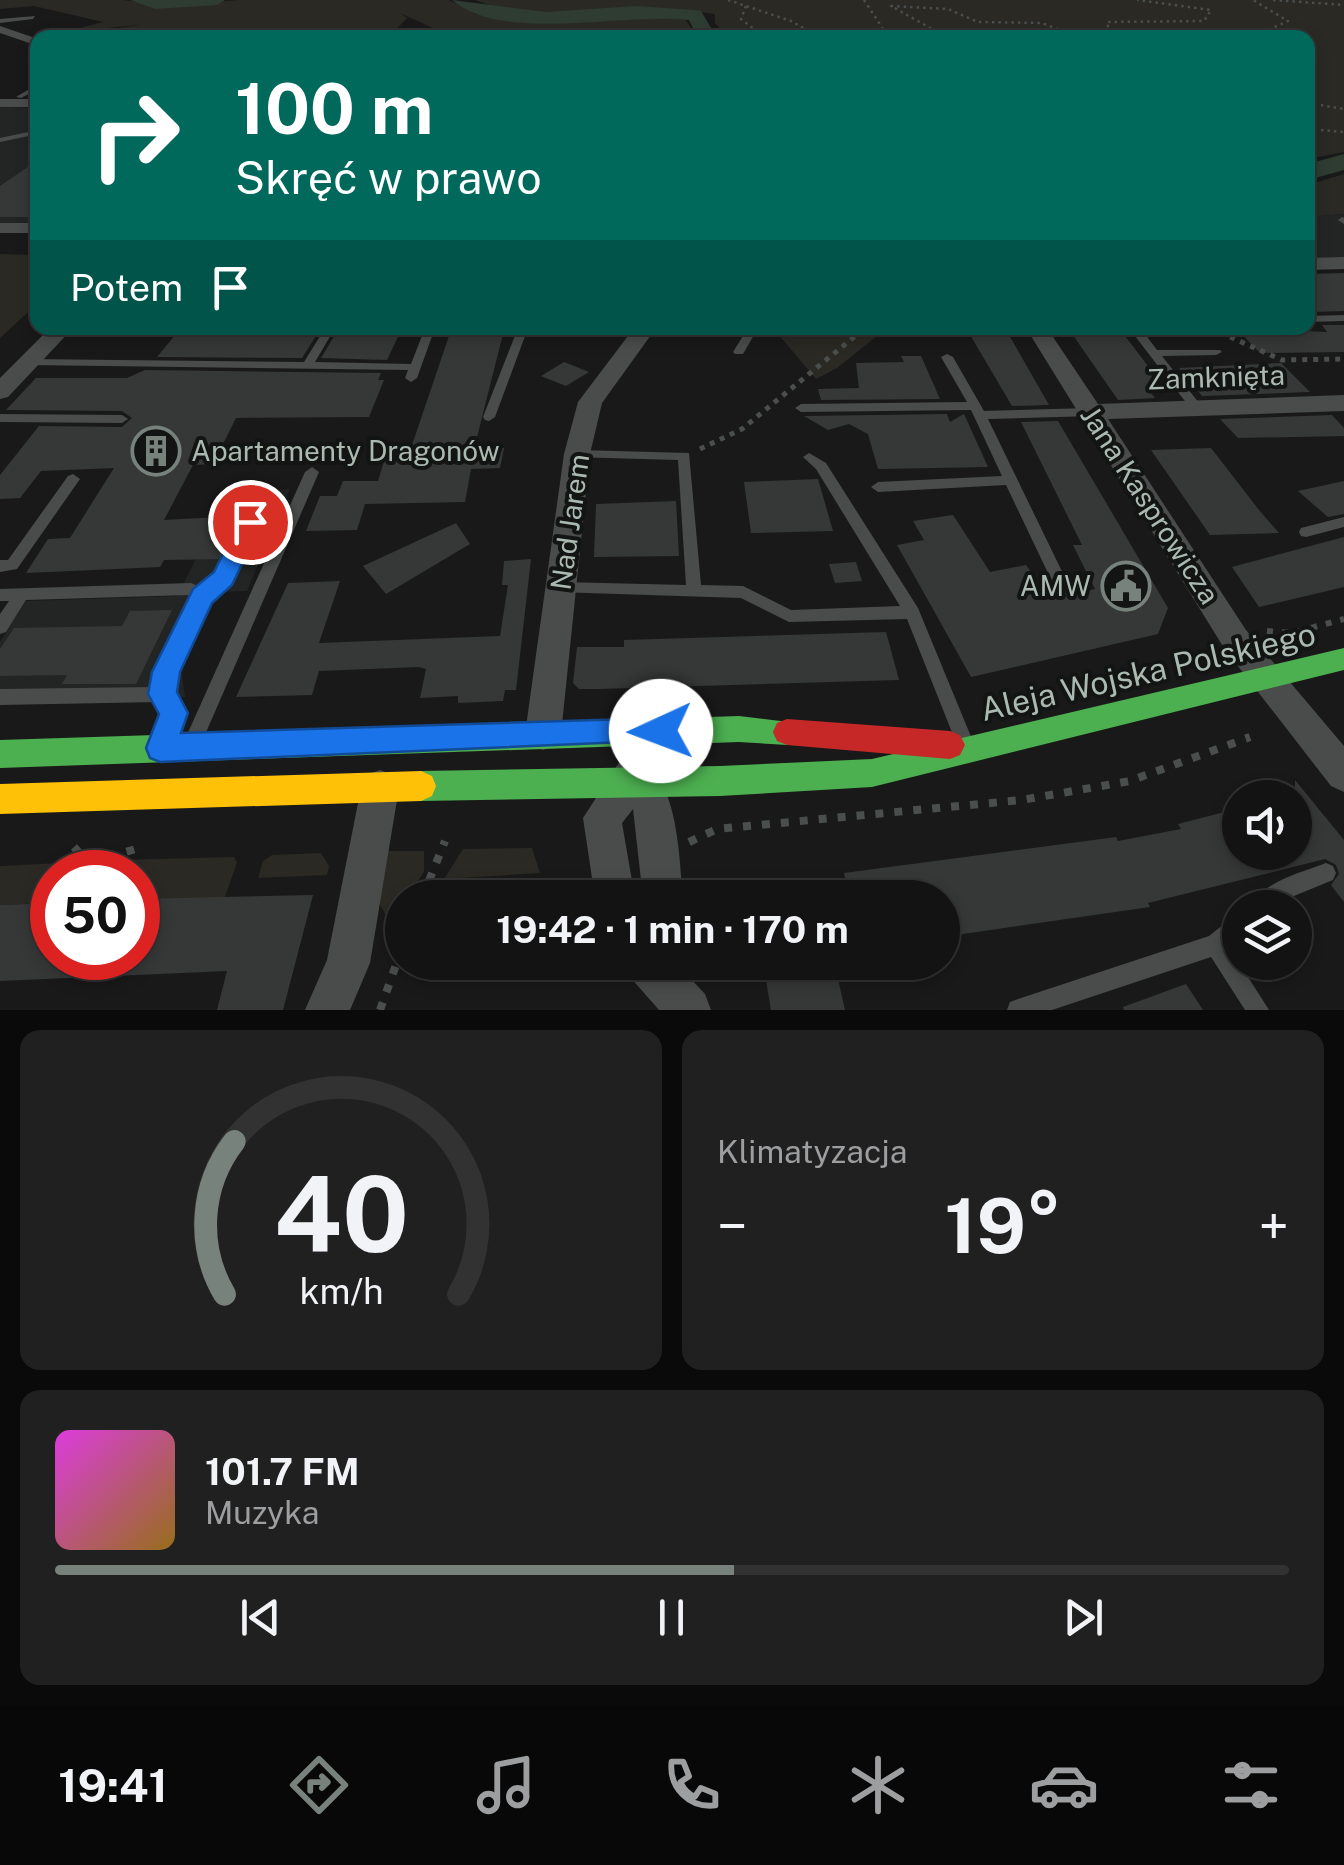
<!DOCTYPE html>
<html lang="pl">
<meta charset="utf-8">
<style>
body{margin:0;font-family:"Public Sans",sans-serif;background:#202021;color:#f1f3f6;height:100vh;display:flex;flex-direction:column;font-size:38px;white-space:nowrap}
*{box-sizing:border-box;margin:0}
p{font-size:32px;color:#9d9ea0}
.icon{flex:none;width:55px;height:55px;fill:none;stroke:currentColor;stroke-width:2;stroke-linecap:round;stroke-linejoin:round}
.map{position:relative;height:1010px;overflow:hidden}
.side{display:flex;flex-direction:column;gap:20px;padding:20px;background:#0a0a0a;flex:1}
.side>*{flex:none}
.top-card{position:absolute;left:30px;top:30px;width:1285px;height:305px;border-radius:20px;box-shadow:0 5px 15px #0003,0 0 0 2px #323233;background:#00695c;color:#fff;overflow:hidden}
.buttons{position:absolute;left:1222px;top:780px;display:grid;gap:20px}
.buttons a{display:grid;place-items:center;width:90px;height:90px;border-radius:50%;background:#131313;box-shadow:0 5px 15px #0003,0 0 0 2px #323233;font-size:50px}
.speed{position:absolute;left:30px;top:850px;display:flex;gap:20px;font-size:50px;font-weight:700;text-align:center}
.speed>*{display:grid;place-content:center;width:130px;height:130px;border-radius:50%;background:#131313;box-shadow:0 5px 15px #0003,0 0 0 2px #323233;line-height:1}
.speed .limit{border:15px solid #d22;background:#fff;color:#111}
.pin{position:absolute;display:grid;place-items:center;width:85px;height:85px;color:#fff;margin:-42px;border:5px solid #fff;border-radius:50%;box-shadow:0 2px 10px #0007}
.me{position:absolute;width:110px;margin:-55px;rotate:268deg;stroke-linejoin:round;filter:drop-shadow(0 0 8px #0008)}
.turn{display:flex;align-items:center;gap:35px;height:210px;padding:0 40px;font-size:45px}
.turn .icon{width:130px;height:130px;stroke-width:2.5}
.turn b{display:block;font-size:70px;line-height:85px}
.then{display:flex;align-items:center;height:95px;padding:0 40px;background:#0003;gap:20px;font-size:38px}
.big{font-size:75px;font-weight:700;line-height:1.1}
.side .widget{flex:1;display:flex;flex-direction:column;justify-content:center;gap:15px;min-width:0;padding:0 35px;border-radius:20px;background:#202021}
.side .dial{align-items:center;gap:0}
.dial svg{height:260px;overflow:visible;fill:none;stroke:#323233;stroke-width:7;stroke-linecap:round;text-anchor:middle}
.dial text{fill:#f1f3f6;stroke:none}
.song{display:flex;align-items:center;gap:30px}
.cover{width:120px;height:120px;border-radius:15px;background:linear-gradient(135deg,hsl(300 70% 55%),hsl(40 70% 35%))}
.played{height:10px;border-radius:5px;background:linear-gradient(90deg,#78827c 55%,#323233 55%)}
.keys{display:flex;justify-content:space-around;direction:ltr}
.heat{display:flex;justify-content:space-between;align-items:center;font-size:55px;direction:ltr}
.side .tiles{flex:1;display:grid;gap:20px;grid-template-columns:1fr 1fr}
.widget:last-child{grid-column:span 2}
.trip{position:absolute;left:385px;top:880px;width:575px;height:100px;border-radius:50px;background:#131313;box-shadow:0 5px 15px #0003,0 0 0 2px #323233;font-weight:700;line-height:100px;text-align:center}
.tabs{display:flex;height:160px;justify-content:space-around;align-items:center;background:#080808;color:#9d9ea0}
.tabs .icon{width:70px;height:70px}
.tabs .selected{color:#78827c}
.tabs b{font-size:45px;color:#f1f3f6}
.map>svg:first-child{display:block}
.built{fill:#232524}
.green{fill:#2a2923}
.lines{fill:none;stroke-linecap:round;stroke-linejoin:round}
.river{fill:#2e3c31;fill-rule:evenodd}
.building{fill:#363838}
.path-far4{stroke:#4a4e4c;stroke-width:2.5;stroke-dasharray:2.5 4;stroke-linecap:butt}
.path-far3{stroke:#4a4e4c;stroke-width:4;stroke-dasharray:4 5;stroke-linecap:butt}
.path-far2{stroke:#4a4e4c;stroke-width:5;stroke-dasharray:5 6;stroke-linecap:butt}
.path-far1{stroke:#4a4e4c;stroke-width:6;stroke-dasharray:6 9;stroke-linecap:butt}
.path{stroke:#4a4e4c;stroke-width:8;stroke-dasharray:8 11;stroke-linecap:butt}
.lane{fill:#494c4a;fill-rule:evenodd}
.street{fill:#494c4a;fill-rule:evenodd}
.fast{fill:#4caf50;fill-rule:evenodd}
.slow{fill:#ffc107;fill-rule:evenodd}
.jam{fill:#c62828;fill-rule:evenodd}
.route{fill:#1a73e8;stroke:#114b97;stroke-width:2.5}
.labels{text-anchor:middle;stroke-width:8;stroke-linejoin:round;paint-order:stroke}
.street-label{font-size:28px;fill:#abbab1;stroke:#131515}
.poi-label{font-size:28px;fill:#abbab1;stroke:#131515;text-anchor:start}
.near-street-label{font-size:32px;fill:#abbab1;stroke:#131515}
</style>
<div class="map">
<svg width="1344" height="1010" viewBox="0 0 1344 1010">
<rect width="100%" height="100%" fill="#191919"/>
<!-- built -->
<g class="built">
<polygon points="0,107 37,108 37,223 0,223"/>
<polygon points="1344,214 1344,258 1308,259 1308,217"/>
<polygon points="290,489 247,591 215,592 181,668 185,697 0,704 0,642 26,601 177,596 231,491"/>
</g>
<!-- green -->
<g class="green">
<polygon points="0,0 123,0 165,6 240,0 449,0 475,14 498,18 667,10 681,14 698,37 493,37 433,28 400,13 407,18 389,37 59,37 139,25 65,32 103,22 34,6 0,9"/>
<path d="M 475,0 L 1344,0 L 1344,152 L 1308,159 L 1308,38 L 728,38 L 715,23 L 715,14 C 637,0 551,29 475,0 Z"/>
<polygon points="1344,174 1344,214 1308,217 1308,185"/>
<polygon points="0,254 37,255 38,303 0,338"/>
<polygon points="773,328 887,328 837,368 816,379"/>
<polygon points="532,848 540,873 444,879 463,849"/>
<polygon points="386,851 424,851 424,872 407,897 402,898 394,918 385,914 379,903"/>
<polygon points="321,853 329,866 327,875 258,878 263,861 272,855"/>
<polygon points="234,857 237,863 224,899 138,899 138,872 66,872 81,861"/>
<polygon points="60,863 42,903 0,905 0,866"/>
</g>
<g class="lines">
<!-- river -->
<g class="river">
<polygon points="130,0 225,0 217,5 155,9"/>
<path d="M 452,0 L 546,12 L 636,6 L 695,10 L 701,11 L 717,38 L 698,38 L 689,20 C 624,12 503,44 452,0 Z"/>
<polygon points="1344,154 1344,170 1308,180 1308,164"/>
</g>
</g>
<!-- building -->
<g class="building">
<polygon points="38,160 38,217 0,217 0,186"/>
<polygon points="1344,273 1344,311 1311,312 1308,274"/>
<polygon points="1322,325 1344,325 1344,352 1260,353 1236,328 1327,332"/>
<polygon points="181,328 321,328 302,358 157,357"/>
<polygon points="339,328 402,328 387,360 321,358"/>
<polygon points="966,328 1005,328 1049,405 1012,406"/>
<polygon points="1068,328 1103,328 1109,336 1125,336 1164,387 1146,387 1155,398 1118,400"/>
<polygon points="451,330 504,330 474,449 504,448 500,468 471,469 465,502 365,504 357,530 306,531 320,496 337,496 343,481 378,481 387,451 410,451"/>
<polygon points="901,356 921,356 940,399 821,400 818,389 859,388 856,363 904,362"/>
<polygon points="564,362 589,372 566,386 541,376"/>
<polygon points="1281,363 1310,392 1202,396 1179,368"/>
<polygon points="145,370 381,373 378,380 384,380 369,417 236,418 213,464 193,465 164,520 240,516 220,559 164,560 160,567 26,573 48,539 70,538 114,468 41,471 20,498 0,499 0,475 39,426 122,427 132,418 122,411 6,410 36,378 127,378"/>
<polygon points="947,414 950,422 964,414 988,467 878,469 868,434 849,424 828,430 804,416"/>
<polygon points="1332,415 1344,428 1344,436 1238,438 1220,419"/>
<polygon points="1058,421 1168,608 1158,634 971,677 897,545 924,540 913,521 953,515 990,572 1026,565 1051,600 1095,589 1073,545 1082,545 1021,422"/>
<polygon points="1211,448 1259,510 1279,533 1210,535 1151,450"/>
<polygon points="818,479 833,531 751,533 744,482"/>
<polygon points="1344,481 1344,514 1328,517 1298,491"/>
<polygon points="676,501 679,556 594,557 596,504"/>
<polygon points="456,523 470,544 386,594 363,566"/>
<polygon points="1344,537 1344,587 1259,607 1232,567"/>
<polygon points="531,559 516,690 505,690 503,701 458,703 458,696 420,698 426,669 419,667 319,671 312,695 236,697 288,583 340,581 319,643 500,636 508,585 502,585 504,561"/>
<polygon points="856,562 862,581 835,583 829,564"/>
<polygon points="172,610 136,684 62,684 67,675 0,676 0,649 14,628 122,626 130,611"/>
<polygon points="886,632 899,680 599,689 579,689 573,683 577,647 624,647 624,640"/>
<polygon points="1295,780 1344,840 1344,902 1331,885 1339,874 1336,865 1325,859 1148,903 1150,907 942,937 942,898 792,898 791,884 845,878 844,873 1116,837 1118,841 1181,829 1178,824 1240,808 1240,852 1295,852"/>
<polygon points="313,895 283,1010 217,1010 227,971 0,981 0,905 52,903 52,958 138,958 138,899"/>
<polygon points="763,962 834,962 845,1010 771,1010"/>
<polygon points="1186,984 1203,1010 1124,1010 1123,1007"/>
</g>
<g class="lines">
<!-- path-far4 -->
<g class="path-far4">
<polyline points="728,0 791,21 821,38"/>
<polyline points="864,0 889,38"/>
<polyline points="1273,0 1344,5"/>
<polyline points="746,6 741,19 765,38"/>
<polyline points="948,38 891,6 948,9 978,22 1042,23 1080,38"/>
<polyline points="1080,38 1110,36 1107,22 1204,21 1211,10 1137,0"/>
<polyline points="1224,38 1268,30 1288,21 1253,0"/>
<polyline points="1308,103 1344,109"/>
<polyline points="1308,129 1344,132"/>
</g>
<!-- path-far3 -->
<polyline class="path-far3" points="1210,328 1214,330"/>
<!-- path-far2 -->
<g class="path-far2">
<polyline points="1210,328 1282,360 1344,359"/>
<polyline points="700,449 742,429 865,328"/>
</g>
<!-- path-far1 -->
<polyline class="path-far1" points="1267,631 1292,633 1344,619"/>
<!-- path -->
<g class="path">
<polyline points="689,842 717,829 1022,800 1130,781 1250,737"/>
<polyline points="74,847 82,856 115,855 143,847"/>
<polyline points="422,898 445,841"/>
<polyline points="380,1010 402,948"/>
</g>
<!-- lane -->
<g class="lane">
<polygon points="35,16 33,19 0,23 0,19"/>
<polygon points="44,36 109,36 112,38 41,38"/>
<polygon points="38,84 38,89 21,98 16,97"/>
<polygon points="38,130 38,134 0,142 0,138"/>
<polygon points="1342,217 1344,218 1344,224 1338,220"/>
<polygon points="1344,315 1344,321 1308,322 1308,316"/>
<polygon points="325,328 335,328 315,362 411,364 425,328 435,328 417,378 411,382 405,378 408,370 28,365 22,362 28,359 304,362"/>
<polygon points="518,328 528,328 495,417 489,421 485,420 483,417"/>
<polygon points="748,328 758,328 743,354 735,354 733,352"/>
<polygon points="1139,328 1150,328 1145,334 1157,350 1220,350 1222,352 1216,355 1162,356 1199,403 1201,406 1199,409 1191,409 1135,336 1134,334"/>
<polygon points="947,354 953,357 984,411 1091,408 1097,412 1091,416 988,419 1071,590 1068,594 1063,596 1058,594 1006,485 878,492 871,487 878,482 1002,476 971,410 801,412 795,408 801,404 967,402 941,357"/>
<polygon points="0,414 122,415 128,419 122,423 0,422"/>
<polygon points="577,450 689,453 701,585 743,586 791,610 900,606 816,469 803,457 809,453 826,463 918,608 972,739 969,745 963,747 957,745 907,619 789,622 741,598 556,592 553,588 556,584 561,582 686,585 678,460 572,457 571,454"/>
<polygon points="312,467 319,472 204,737 201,743 195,745 189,743 186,737 305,472"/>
<polygon points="73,474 80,479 17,569 0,572 0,560 8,560 68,476"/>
<polygon points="263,489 270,494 228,583 208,601 174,672 172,693 183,713 170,744 164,746 158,744 155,738 165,714 158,702 0,705 0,689 156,687 158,672 193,599 188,595 26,600 6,632 0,634 0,614 9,601 0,601 0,589 191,583 202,588 217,575 256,494"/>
<polygon points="1344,517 1344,527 1306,537 1301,536 1299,532 1301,528"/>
<path d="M 1326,863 L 1333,866 L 1336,873 L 1333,880 L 1289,898 L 1277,908 L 1250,908 C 1263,881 1300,873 1326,863 Z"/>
<polygon points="1240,914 1240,938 1229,947 1269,1010 1245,1010 1211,957 1052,1010 1007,1010 1010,1002 1018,999 1209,936 1233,917"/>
</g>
<!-- street -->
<g class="street">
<polygon points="0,26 38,39 38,46 0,33"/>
<rect x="0" y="99" width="38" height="8"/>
<rect x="0" y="223" width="38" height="10"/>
<polygon points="1344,257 1344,269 1308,270 1308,258"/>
<polygon points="50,328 73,328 8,397 0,399 0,378"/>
<polygon points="634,328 656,328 602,403 590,454 561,734 555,746 543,750 531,746 525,734 564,454 578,402"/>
<polygon points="1026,328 1047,328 1098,404 1344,395 1344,411 1108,419 1246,630 1344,746 1344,792 1331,786 1224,648"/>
<path d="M 633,755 C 679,774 679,856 683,898 L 643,898 L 633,809 L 622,823 L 635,898 L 595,898 L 583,818 L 620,761 Z"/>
<polygon points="380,770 393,775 399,788 370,963 350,1010 305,1010 327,960 361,788 367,775"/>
<polygon points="624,962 675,962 705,994 711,1010 659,1010 630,977"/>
</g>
<!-- fast -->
<g class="fast">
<polygon points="1344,648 1344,670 872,787 720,796 421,801 410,796 406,786 410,776 421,771 720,766 872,759"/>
<polygon points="739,716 797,723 801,732 797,741 787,745 739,742 0,768 0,740"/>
</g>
<!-- slow -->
<polygon class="slow" points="421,771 432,776 436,786 432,796 421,801 0,814 0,784"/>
<!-- jam -->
<polygon class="jam" points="787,719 950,731 960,735 965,745 960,755 950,759 787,745 777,741 773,732 777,723"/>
</g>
<!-- route -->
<polygon class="route" points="250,513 262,522 232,585 212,603 180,672 177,692 188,713 181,733 661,718 671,722 676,731 671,740 160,762 150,758 146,748 159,714 148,694 152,672 193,589 214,572 242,516"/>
<!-- icons -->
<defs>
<g id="building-ring" transform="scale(2.5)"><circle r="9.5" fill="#131515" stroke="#78827c" stroke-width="1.5"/><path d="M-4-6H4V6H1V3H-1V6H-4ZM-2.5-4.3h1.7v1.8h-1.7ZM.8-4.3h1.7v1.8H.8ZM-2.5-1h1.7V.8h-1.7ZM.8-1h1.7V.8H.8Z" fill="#78827c"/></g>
<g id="civic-ring" transform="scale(2.5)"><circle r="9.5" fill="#131515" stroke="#78827c" stroke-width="1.5"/><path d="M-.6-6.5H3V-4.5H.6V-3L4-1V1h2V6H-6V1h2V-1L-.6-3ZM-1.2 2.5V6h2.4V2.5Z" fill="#78827c"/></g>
</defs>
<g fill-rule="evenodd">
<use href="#building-ring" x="156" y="451"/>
<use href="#civic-ring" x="1126" y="586"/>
</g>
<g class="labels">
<!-- street labels -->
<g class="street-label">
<text transform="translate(1216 377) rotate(-2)" y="10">Zamknięta</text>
<text transform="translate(1150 505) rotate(57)" y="10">Jana Kasprowicza</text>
<text transform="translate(570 522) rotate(-82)" y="10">Nad Jarem</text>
</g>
<!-- poi labels -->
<g class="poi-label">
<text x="191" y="461">Apartamenty Dragonów</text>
<text x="1091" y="596" text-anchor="end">AMW</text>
</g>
<!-- near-street labels -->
<g class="near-street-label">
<text transform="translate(1148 672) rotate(-13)" y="11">Aleja Wojska Polskiego</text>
</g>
</g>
</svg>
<div class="buttons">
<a><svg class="icon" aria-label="sound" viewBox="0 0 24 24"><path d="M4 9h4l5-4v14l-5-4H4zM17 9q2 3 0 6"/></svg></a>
<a><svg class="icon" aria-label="layers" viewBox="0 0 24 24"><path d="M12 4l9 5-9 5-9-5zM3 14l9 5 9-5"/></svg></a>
</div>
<div class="speed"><div class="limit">50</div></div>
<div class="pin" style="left:250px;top:522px;background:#d93025"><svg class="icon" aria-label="arrive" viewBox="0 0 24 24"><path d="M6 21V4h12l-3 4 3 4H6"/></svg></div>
<svg class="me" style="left:661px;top:731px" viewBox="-20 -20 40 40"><circle r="19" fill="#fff"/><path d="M0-13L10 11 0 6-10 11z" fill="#1a73e8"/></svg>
<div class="trip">19:42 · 1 min · 170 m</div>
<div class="top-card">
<div class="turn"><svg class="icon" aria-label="right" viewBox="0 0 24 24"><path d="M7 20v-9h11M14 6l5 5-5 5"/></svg><div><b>100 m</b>Skręć w prawo</div></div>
<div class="then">Potem<svg class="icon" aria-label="arrive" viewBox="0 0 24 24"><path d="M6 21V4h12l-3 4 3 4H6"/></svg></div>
</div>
</div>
<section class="side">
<div class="tiles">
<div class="widget dial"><svg viewBox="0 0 100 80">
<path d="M14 69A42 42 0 1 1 86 69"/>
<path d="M14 69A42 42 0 0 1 17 22" stroke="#78827c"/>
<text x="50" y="56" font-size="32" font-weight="700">40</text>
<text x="50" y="72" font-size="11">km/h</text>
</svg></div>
<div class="widget"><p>Klimatyzacja</p>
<div class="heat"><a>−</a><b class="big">19°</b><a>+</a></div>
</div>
<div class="widget">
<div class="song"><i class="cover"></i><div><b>101.7 FM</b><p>Muzyka</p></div></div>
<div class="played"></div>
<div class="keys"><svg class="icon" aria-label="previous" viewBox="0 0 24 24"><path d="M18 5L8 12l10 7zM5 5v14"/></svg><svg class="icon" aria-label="pause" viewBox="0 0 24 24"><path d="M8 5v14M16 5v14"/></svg><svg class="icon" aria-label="next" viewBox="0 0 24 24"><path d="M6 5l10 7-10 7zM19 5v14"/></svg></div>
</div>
</div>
</section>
<nav class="tabs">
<b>19:41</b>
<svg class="icon selected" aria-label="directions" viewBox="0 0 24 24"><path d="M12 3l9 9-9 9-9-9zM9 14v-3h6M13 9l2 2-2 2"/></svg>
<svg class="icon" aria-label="music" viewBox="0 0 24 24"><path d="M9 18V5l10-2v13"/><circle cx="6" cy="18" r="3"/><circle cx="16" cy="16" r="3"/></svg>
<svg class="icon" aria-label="phone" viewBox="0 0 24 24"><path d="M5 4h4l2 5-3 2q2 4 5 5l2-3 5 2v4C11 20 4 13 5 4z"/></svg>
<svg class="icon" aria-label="climate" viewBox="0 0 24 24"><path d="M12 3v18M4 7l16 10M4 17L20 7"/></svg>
<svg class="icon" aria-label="car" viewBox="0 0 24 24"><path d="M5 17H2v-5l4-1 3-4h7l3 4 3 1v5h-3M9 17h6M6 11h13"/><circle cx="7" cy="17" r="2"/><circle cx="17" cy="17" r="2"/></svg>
<svg class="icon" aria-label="filters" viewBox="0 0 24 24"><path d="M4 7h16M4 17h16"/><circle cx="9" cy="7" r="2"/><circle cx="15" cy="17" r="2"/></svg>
</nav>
